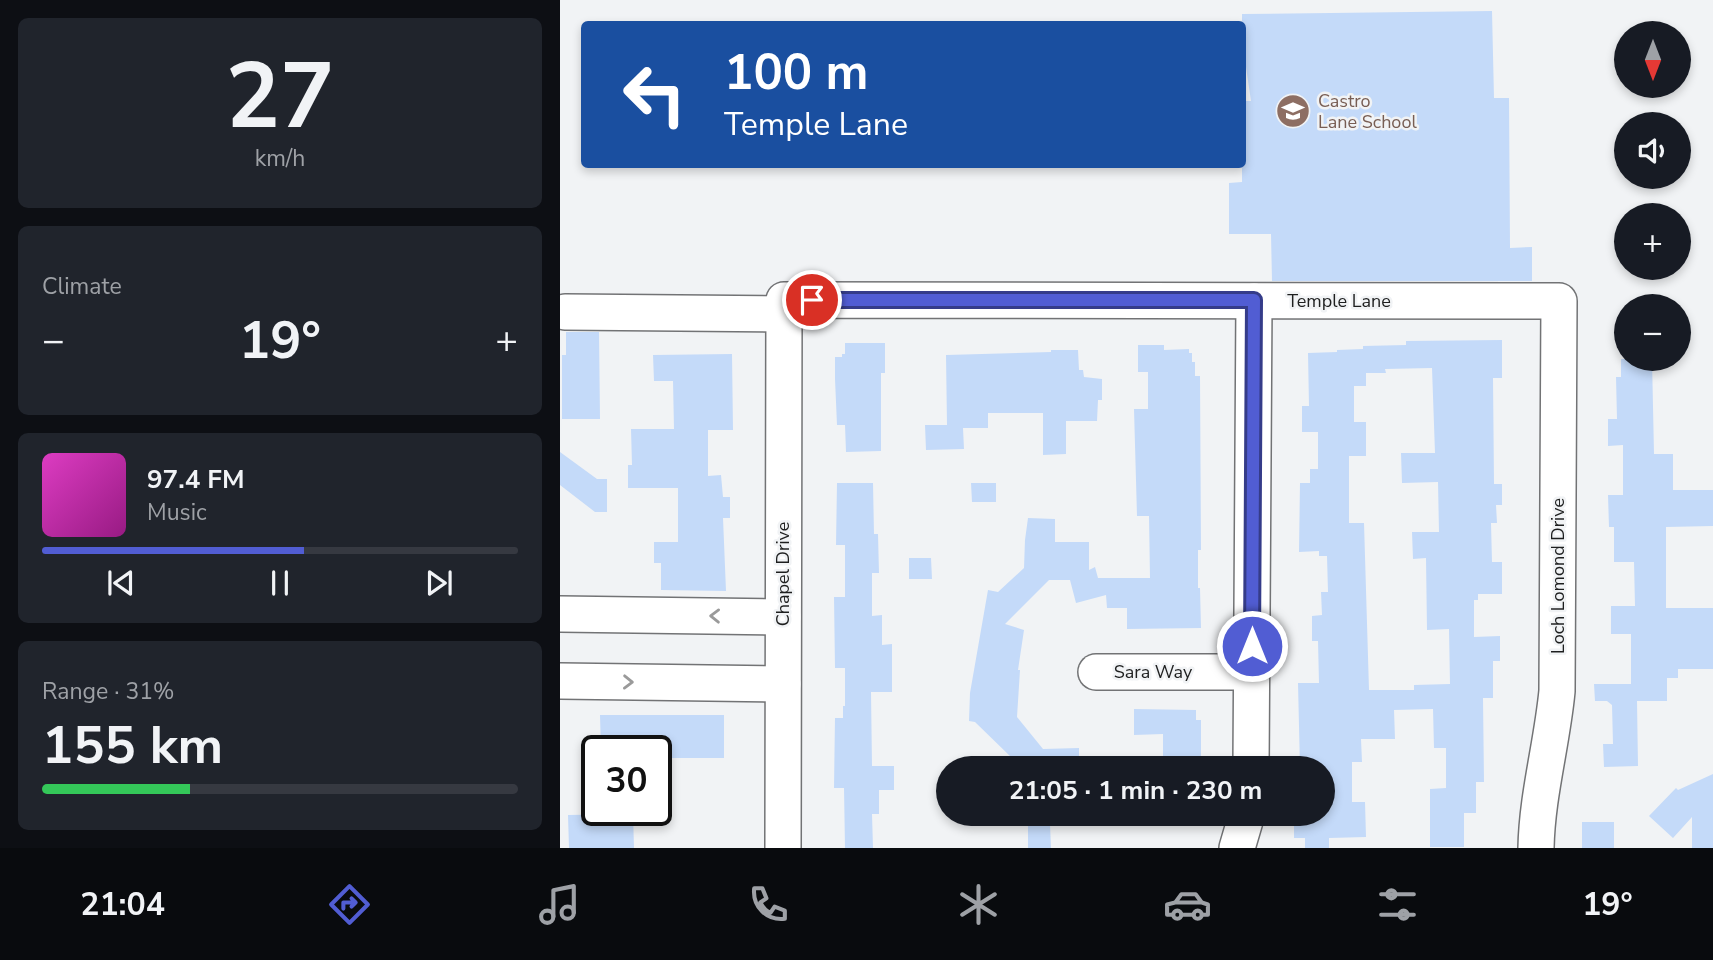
<!DOCTYPE html>
<meta charset="utf-8">
<style>
body{margin:0;font-family:"Nunito Sans",sans-serif;background:#20242c;color:#f1f3f6;height:100vh;display:flex;flex-direction:column;font-size:26px;white-space:nowrap}
*{box-sizing:border-box;margin:0}
p{font-size:23px;color:#9ea1a6}
.icon{flex:none;width:38px;height:38px;fill:none;stroke:currentColor;stroke-width:2;stroke-linecap:round;stroke-linejoin:round}
.map{position:relative;flex:1;overflow:hidden}
.drawer{display:flex;flex-direction:column;gap:18px;padding:18px;background:#0d0f14;width:560px}
.drawer>*{flex:none}
.top-card{position:absolute;left:21px;top:21px;width:665px;height:147px;border-radius:7px;box-shadow:0 4px 10px #0003;background:#1a4fa0;color:#fff;overflow:hidden}
.needle{width:46px;rotate:180deg}
.controls{position:absolute;left:1054px;top:21px;display:grid;gap:14px}
.controls a{display:grid;place-items:center;width:77px;height:77px;border-radius:50%;background:#171b24;box-shadow:0 4px 10px #0003;font-size:35px}
.speed{position:absolute;left:21px;top:735px;display:flex;gap:14px;font-size:35px;font-weight:700;text-align:center}
.speed>*{display:grid;place-content:center;width:91px;height:91px;border-radius:50%;background:#171b24;box-shadow:0 4px 10px #0003;line-height:1}
.speed .limit{border:4px solid #111;border-radius:10px;background:#fff;color:#111}
.pin{position:absolute;display:grid;place-items:center;width:60px;height:60px;color:#fff;margin:-30px;border:4px solid #fff;border-radius:50%;box-shadow:0 2px 7px #0007}
.me{position:absolute;width:77px;margin:-38px;rotate:0deg;stroke-linejoin:round;filter:drop-shadow(0 0 5px #0008)}
.turn{display:flex;align-items:center;gap:24px;height:147px;padding:0 28px;font-size:32px}
.turn .icon{width:91px;height:91px;stroke-width:2.5}
.turn b{display:block;font-size:49px;line-height:60px}
.big{font-size:52px;font-weight:700;line-height:1.1}
.drawer .card{flex:1;display:flex;flex-direction:column;justify-content:center;gap:10px;min-width:0;padding:0 24px;border-radius:10px;background:#20242c}
.drawer .dial{align-items:center;gap:0}
.dial b{font-size:91px;line-height:1}
.song{display:flex;align-items:center;gap:21px}
.cover{width:84px;height:84px;border-radius:10px;background:linear-gradient(135deg,hsl(310 70% 55%),hsl(310 70% 35%))}
.played{height:7px;border-radius:4px;background:linear-gradient(90deg,#515dd3 55%,#363941 55%)}
.keys{display:flex;justify-content:space-around;direction:ltr}
.heat{display:flex;justify-content:space-between;align-items:center;font-size:38px;direction:ltr}
.charge{height:10px;border-radius:5px;background:linear-gradient(90deg,#34c759 31%,#363941 0)}
.trip{position:absolute;left:376px;top:756px;width:399px;height:70px;border-radius:35px;background:#171b24;box-shadow:0 4px 10px #0003;font-weight:700;line-height:70px;text-align:center}
.menu{display:flex;height:112px;justify-content:space-around;align-items:center;background:#090b0e;color:#9ea1a6}
.menu .icon{width:49px;height:49px}
.menu .on{color:#515dd3}
.menu b{font-size:32px;color:#f1f3f6}
main{display:flex;flex:1;min-height:0}
.map>svg:first-child{display:block}
.building{fill:#c4daf9;fill-rule:evenodd}
.lines{fill:none;stroke-linecap:round;stroke-linejoin:round}
.minor-casing{stroke:#727375;stroke-width:38}
.minor{stroke:#fff;stroke-width:35}
.oneway{stroke:#9a9a9a}
.route-casing{stroke:#353c89;stroke-width:18}
.route{stroke:#515dd3;stroke-width:12}
.labels{text-anchor:middle;stroke-width:5;stroke-linejoin:round;paint-order:stroke}
.education-label{font-size:18px;fill:#785e54;stroke:#f1f3f5;text-anchor:start}
.street-label{font-size:18px;fill:#1e1f1f;stroke:#f1f3f5}
</style>
<main>
<section class="drawer">
<div class="card dial"><b>27</b><p>km/h</p></div>
<div class="card"><p>Climate</p>
<div class="heat"><a>−</a><b class="big">19°</b><a>+</a></div>
</div>
<div class="card">
<div class="song"><i class="cover"></i><div><b>97.4 FM</b><p>Music</p></div></div>
<div class="played"></div>
<div class="keys"><svg class="icon" aria-label="previous" viewBox="0 0 24 24"><path d="M18 5L8 12l10 7zM5 5v14"/></svg><svg class="icon" aria-label="pause" viewBox="0 0 24 24"><path d="M8 5v14M16 5v14"/></svg><svg class="icon" aria-label="next" viewBox="0 0 24 24"><path d="M6 5l10 7-10 7zM19 5v14"/></svg></div>
</div>
<div class="card"><p>Range · 31%</p><b class="big">155 km</b><div class="charge"></div></div>
</section>
<div class="map">
<svg width="1153" height="848" viewBox="0 0 1153 848">
<rect width="100%" height="100%" fill="#f1f3f5"/>
<!-- building -->
<g class="building">
<polygon points="932,11 934,98 949,98 950,248 972,247 972,281 712,281 711,234 669,234 669,183 682,182 682,101 691,101 686,67 682,67 682,14"/>
<polygon points="6,332 39,332 40,419 2,419 2,355 6,355"/>
<path d="M 942,340 L 942,378 L 933,378 L 934,484 L 942,484 L 942,505 L 936,505 L 937,523 L 931,523 L 932,562 L 942,562 L 942,594 L 918,594 L 918,600 L 914,600 L 914,637 L 940,636 L 940,661 L 933,661 L 933,698 L 923,698 L 924,782 L 916,782 L 916,813 L 904,813 L 904,847 L 870,847 L 870,789 L 886,788 L 886,748 L 874,748 L 873,709 L 834,710 L 835,739 L 801,739 L 802,762 L 792,762 L 792,802 L 805,802 L 806,837 L 769,838 L 769,848 L 745,848 L 745,838 L 734,838 L 734,814 L 763,814 L 763,768 L 740,768 L 738,683 L 759,683 L 758,641 L 752,641 L 752,616 L 762,615 L 761,592 L 768,592 L 767,556 L 759,556 L 759,551 L 739,552 L 740,483 L 750,483 L 750,469 L 758,469 L 758,432 L 742,432 L 742,406 L 749,406 L 748,353 L 777,352 L 777,350 L 803,349 L 803,346 L 846,345 L 846,341 ZM 872,368 L 875,453 L 841,453 L 842,483 L 878,482 L 879,532 L 852,532 L 853,559 L 866,558 L 867,630 L 889,629 L 890,684 L 854,685 L 854,690 L 809,690 L 804,523 L 789,523 L 789,456 L 806,456 L 806,422 L 794,422 L 794,386 L 806,386 L 806,373 L 826,373 L 825,369 Z"/>
<polygon points="285,343 325,343 325,373 321,373 321,451 286,452 285,425 277,425 275,379 275,357 282,357 282,354 285,354"/>
<polygon points="578,345 604,345 604,350 629,349 629,353 632,353 632,362 635,362 635,376 640,376 641,550 638,550 638,588 640,588 641,628 567,629 567,608 547,608 546,595 516,603 510,580 489,580 445,624 464,630 458,670 460,670 457,717 483,749 519,748 519,768 462,768 450,760 452,758 415,722 409,721 410,693 428,590 438,592 464,568 465,540 468,518 495,519 495,542 529,542 529,570 535,567 538,578 590,578 589,516 577,516 574,409 588,409 588,372 578,372"/>
<polygon points="491,350 518,350 519,370 523,370 524,377 542,379 542,400 538,400 537,421 506,421 506,454 483,455 483,413 428,413 428,428 403,428 404,449 366,450 365,425 387,425 386,355 491,352"/>
<polygon points="172,354 173,430 148,430 148,476 161,475 163,497 170,497 170,518 163,518 166,591 101,590 101,563 94,563 94,542 118,542 118,488 68,488 68,465 72,465 71,429 114,429 113,381 94,381 93,355"/>
<polygon points="1061,359 1092,359 1094,454 1113,454 1113,490 1153,490 1153,526 1106,527 1106,608 1153,608 1153,669 1118,669 1118,678 1107,678 1107,701 1077,701 1078,766 1044,767 1043,744 1053,744 1052,705 1047,701 1035,701 1034,684 1071,684 1071,634 1051,634 1051,606 1075,606 1074,562 1054,562 1054,527 1049,527 1048,495 1063,495 1063,445 1048,446 1048,419 1057,419 1056,377 1061,377"/>
<polygon points="0,452 37,479 47,479 47,512 35,512 0,485"/>
<polygon points="277,483 313,483 314,534 318,534 319,573 312,573 312,616 322,615 322,645 332,644 332,692 311,692 312,766 334,766 334,790 319,790 319,814 312,814 313,848 285,848 284,788 274,788 275,718 283,718 283,706 285,706 285,668 275,668 274,597 285,597 285,545 276,545"/>
<polygon points="411,483 436,483 436,502 412,502"/>
<polygon points="349,558 371,558 372,579 349,579"/>
<polygon points="574,709 636,710 636,720 641,720 641,760 603,761 603,734 574,735"/>
<polygon points="40,715 164,715 164,758 96,758 96,751 41,751"/>
<polygon points="1153,774 1153,848 1132,848 1132,817 1113,838 1089,816 1116,788 1118,790"/>
<polygon points="73,814 74,848 9,848 8,815"/>
<rect x="1022" y="822" width="32" height="26"/>
<polygon points="490,824 491,848 468,848 468,825"/>
</g>
<g class="lines">
<!-- minor casing -->
<g class="minor-casing">
<g id="minor">
<polyline points="5,312 224,314"/>
<polyline points="0,614 223,617"/>
<polyline points="536,672 692,672"/>
<polyline points="0,681 223,684"/>
<polyline points="691,768 694,301"/>
<path d="M 223,848 L 224,300 L 999,301 L 997,691 C 992,744 977,795 976,848"/>
<polyline points="677,848 687,814"/>
</g>
</g>
<!-- minor -->
<use href="#minor" class="minor"/>
</g>
<!-- one-way arrows -->
<defs><path id="oneway-chevron" d="M-2-3.5L2.5 0L-2 3.5" fill="none" stroke-width="1.6" stroke-linecap="round" stroke-linejoin="round" transform="scale(1.75)"/></defs>
<g class="oneway">
<use href="#oneway-chevron" transform="translate(155 616) rotate(-179)"/>
<use href="#oneway-chevron" transform="translate(68 682) rotate(1)"/>
</g>
<g class="lines">
<!-- route casing -->
<g class="route-casing">
<polyline id="route" points="252,300 694,300 692,646"/>
</g>
<!-- route -->
<use href="#route" class="route"/>
</g>
<!-- icons -->
<defs>
<g id="school-disc" transform="scale(1.75)"><circle r="9.5" fill="#8d6e63" stroke="#f1f3f5"/><path d="M0-5L7-2L0 1L-7-2ZM-4 1L0 2.5L4 1V4Q0 6-4 4Z" fill="#fff"/></g>
</defs>
<g fill-rule="evenodd">
<use href="#school-disc" x="733" y="111"/>
</g>
<g class="labels">
<!-- education labels -->
<g class="education-label">
<text x="758" y="107">Castro<tspan x="758" dy="21">Lane School</tspan></text>
</g>
<!-- street labels -->
<g class="street-label">
<text x="779" y="307">Temple Lane</text>
<text transform="translate(223 574) rotate(-90)" y="6">Chapel Drive</text>
<text transform="translate(998 576) rotate(-90)" y="6">Loch Lomond Drive</text>
<text x="593" y="678">Sara Way</text>
</g>
</g>
</svg>
<div class="controls">
<a><svg class="needle" viewBox="-14 -14 28 28"><path d="M0-13l5 13h-10z" fill="#e53935"/><path d="M0 13l5-13h-10z" fill="#9ea1a6"/></svg></a>
<a><svg class="icon" aria-label="sound" viewBox="0 0 24 24"><path d="M4 9h4l5-4v14l-5-4H4zM17 9q2 3 0 6"/></svg></a>
<a>+</a>
<a>−</a>
</div>
<div class="speed"><div class="limit">30</div></div>
<div class="pin" style="left:252px;top:300px;background:#d93025"><svg class="icon" aria-label="arrive" viewBox="0 0 24 24"><path d="M6 21V4h12l-3 4 3 4H6"/></svg></div>
<svg class="me" style="left:692px;top:646px" viewBox="-20 -20 40 40"><circle r="17" fill="#515dd3" stroke="#fff" stroke-width="3"/><path d="M0-11L8 9 0 5-8 9z" fill="#fff"/></svg>
<div class="trip">21:05 · 1 min · 230 m</div>
<div class="top-card">
<div class="turn"><svg class="icon" aria-label="left" viewBox="0 0 24 24"><path d="M17 20v-9H6M10 6l-5 5 5 5"/></svg><div><b>100 m</b>Temple Lane</div></div>
</div>
</div>
</main>
<nav class="menu">
<b>21:04</b>
<svg class="icon on" aria-label="directions" viewBox="0 0 24 24"><path d="M12 3l9 9-9 9-9-9zM9 14v-3h6M13 9l2 2-2 2"/></svg>
<svg class="icon" aria-label="music" viewBox="0 0 24 24"><path d="M9 18V5l10-2v13"/><circle cx="6" cy="18" r="3"/><circle cx="16" cy="16" r="3"/></svg>
<svg class="icon" aria-label="phone" viewBox="0 0 24 24"><path d="M5 4h4l2 5-3 2q2 4 5 5l2-3 5 2v4C11 20 4 13 5 4z"/></svg>
<svg class="icon" aria-label="climate" viewBox="0 0 24 24"><path d="M12 3v18M4 7l16 10M4 17L20 7"/></svg>
<svg class="icon" aria-label="car" viewBox="0 0 24 24"><path d="M5 17H2v-5l4-1 3-4h7l3 4 3 1v5h-3M9 17h6M6 11h13"/><circle cx="7" cy="17" r="2"/><circle cx="17" cy="17" r="2"/></svg>
<svg class="icon" aria-label="filters" viewBox="0 0 24 24"><path d="M4 7h16M4 17h16"/><circle cx="9" cy="7" r="2"/><circle cx="15" cy="17" r="2"/></svg>
<b>19°</b>
</nav>
